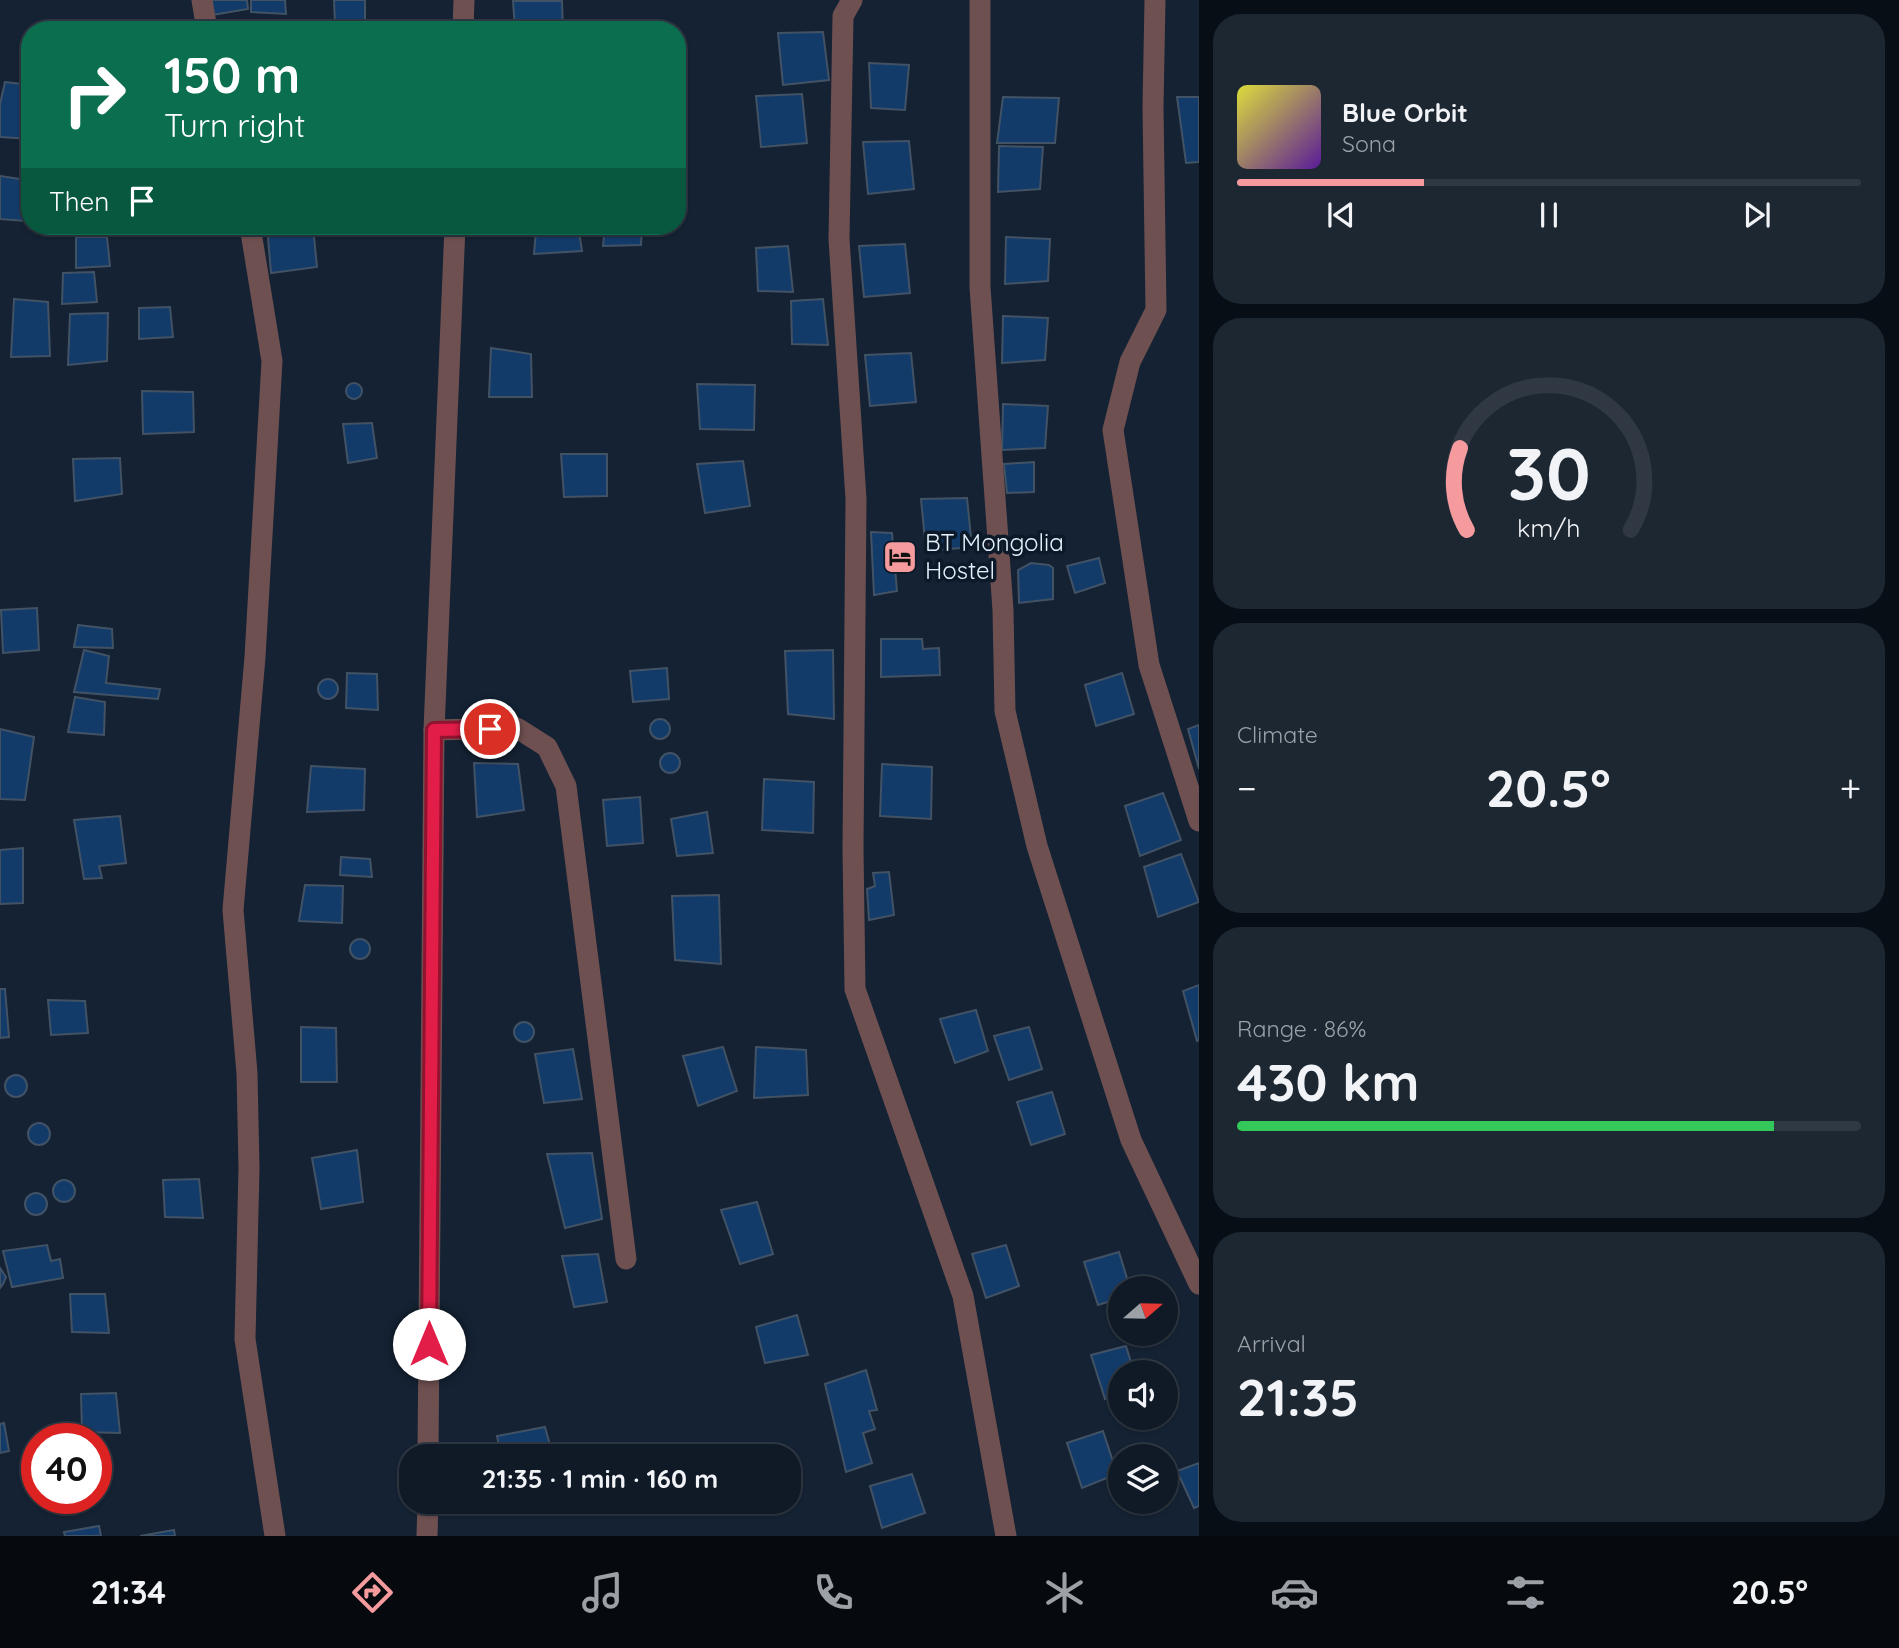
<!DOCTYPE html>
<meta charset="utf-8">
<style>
body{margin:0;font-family:Quicksand,sans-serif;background:#1d2732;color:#f1f3f6;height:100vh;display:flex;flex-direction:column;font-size:26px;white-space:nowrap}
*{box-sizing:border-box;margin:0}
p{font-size:23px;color:#9ba1a7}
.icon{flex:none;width:38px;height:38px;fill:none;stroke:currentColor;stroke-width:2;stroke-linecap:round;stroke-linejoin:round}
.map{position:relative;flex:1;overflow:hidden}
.panel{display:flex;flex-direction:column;gap:14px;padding:14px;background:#080e15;width:700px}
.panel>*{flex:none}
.top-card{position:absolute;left:21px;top:21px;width:665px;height:214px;border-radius:28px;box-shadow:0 2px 5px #0004,0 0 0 2px #2f3843;background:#0b6e4f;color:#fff;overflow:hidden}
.needle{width:46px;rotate:70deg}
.controls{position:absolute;left:1108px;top:1276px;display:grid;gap:14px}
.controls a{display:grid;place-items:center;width:70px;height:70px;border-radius:50%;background:#0f1a26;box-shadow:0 2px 5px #0004,0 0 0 2px #2f3843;font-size:35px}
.speed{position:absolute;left:21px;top:1423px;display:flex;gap:14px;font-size:35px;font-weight:700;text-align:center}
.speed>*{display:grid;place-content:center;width:91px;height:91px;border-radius:50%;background:#0f1a26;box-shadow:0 2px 5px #0004,0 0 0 2px #2f3843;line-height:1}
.speed .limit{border:10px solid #d22;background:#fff;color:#111}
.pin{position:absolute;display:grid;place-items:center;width:60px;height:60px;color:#fff;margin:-30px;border:4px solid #fff;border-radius:50%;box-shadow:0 2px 7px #0007}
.me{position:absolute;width:77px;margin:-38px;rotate:0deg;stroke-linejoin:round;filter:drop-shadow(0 0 5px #0008)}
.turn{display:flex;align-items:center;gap:24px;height:147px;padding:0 28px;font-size:32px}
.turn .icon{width:91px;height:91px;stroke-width:2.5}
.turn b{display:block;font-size:49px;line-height:60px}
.then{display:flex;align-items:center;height:66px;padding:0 28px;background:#0003;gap:14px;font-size:26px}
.big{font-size:52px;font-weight:800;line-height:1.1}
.panel .tile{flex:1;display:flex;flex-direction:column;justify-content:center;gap:10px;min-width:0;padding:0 24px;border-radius:28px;background:#1d2732}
.panel .dial{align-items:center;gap:0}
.dial svg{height:182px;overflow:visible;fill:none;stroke:#2f3843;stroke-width:7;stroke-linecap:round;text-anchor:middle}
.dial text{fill:#f1f3f6;stroke:none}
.song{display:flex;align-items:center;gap:21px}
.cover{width:84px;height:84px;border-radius:10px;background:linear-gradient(135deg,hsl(60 70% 55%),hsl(270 70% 35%))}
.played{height:7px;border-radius:4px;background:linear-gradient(90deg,#f59b9e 30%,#2f3843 30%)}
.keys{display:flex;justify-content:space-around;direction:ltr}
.heat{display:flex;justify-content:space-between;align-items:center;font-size:38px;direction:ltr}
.charge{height:10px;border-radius:5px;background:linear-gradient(90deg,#34c759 86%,#2f3843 0)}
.trip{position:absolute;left:399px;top:1444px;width:402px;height:70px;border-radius:28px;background:#0f1a26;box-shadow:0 2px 5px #0004,0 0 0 2px #2f3843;font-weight:800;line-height:70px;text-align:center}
.tab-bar{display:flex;height:112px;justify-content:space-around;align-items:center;background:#060a0f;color:#9ba1a7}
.tab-bar .icon{width:49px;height:49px}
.tab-bar .selected{color:#f59b9e}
.tab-bar b{font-size:32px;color:#f1f3f6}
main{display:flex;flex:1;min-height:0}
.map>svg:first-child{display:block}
.building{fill:#133b6a;stroke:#425265;stroke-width:2}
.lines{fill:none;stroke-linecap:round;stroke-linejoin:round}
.minor{stroke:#6f5051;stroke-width:21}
.route-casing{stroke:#92132f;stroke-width:18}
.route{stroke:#e11d48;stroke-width:12}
.labels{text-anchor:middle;stroke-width:7;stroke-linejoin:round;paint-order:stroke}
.poi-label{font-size:24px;fill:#e5effb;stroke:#0b1929;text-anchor:start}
</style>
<main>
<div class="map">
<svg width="1199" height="1536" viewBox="0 0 1199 1536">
<rect width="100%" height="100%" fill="#142233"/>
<!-- building -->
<g class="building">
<polygon points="212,0 247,0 248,9 212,15"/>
<polygon points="251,0 285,0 286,14 251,12"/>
<polygon points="334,0 365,0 365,22 335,24"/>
<polygon points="513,1 562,1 563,30 515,30"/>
<polygon points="823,32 829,80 783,85 778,33"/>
<polygon points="869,63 909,65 905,110 871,108"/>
<polygon points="5,82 30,85 30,139 0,137 0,104"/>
<polygon points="802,94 807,143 761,147 756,96"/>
<polygon points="1003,97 1059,98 1055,143 997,143"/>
<polygon points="1177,97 1199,97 1199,162 1186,163"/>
<polygon points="909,141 914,189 868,194 863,142"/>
<polygon points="999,146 1043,147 1040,189 998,192"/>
<polygon points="0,176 27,180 25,221 0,219"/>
<polygon points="267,226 313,226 317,267 271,273"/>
<polygon points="605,226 642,226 641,245 603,246"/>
<polygon points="536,231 579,231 582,251 534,254"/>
<polygon points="76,237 107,237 110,266 76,268"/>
<polygon points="1006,237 1050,239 1048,281 1005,284"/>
<polygon points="905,244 910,293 864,297 859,246"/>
<polygon points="788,246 793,292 758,291 756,248"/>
<polygon points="94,272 97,302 62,304 63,273"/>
<polygon points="14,299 48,302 50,356 11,357"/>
<polygon points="823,299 828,345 792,344 791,301"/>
<polygon points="170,307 173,337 139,339 139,308"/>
<polygon points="108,313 107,361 68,365 70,314"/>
<polygon points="1003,316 1048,318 1045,360 1002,363"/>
<polygon points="491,348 531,354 532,397 489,397"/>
<polygon points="911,353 916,402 870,406 865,355"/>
<circle cx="354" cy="391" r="8"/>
<polygon points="697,384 755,385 754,430 700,429"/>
<polygon points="142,391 193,392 194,432 143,434"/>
<polygon points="1003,404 1048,406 1045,448 1002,450"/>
<polygon points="372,423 377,458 348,463 343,424"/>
<polygon points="561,454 607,454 607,496 564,497"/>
<polygon points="120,458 122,494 75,501 73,459"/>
<polygon points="743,461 750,506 705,513 697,464"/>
<polygon points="1034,462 1034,492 1007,493 1004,464"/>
<polygon points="967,498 972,547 926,551 921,499"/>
<polygon points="871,532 892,533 897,591 874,595"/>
<polygon points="1099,558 1105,583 1075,593 1067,566"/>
<polygon points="1031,563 1049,565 1053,568 1053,599 1019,603 1018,570"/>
<polygon points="37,608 39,650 3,653 1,610"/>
<polygon points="78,625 112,629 113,648 74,647"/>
<polygon points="881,639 922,639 923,649 939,648 940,675 881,677"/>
<polygon points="84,650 109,656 106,683 160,689 158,699 74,692"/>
<polygon points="833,650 834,719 788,714 785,651"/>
<polygon points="667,668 669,699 633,702 630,671"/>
<polygon points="347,673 377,674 378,710 346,708"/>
<polygon points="1122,673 1134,714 1096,726 1085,685"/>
<circle cx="328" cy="689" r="10"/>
<polygon points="75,697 105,702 104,735 68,732"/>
<circle cx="660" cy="729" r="10"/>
<polygon points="1199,725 1199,769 1188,729"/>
<polygon points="0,729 34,737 25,800 0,799"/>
<circle cx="670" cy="763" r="10"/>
<polygon points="474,763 518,764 524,810 477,817"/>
<polygon points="882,764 932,767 931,819 880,816"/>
<polygon points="311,766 365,769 364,810 307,812"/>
<polygon points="764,779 814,782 813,833 762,830"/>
<polygon points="1163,793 1181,840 1140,856 1125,806"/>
<polygon points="640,797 643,843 607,846 603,800"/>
<polygon points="707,812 713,853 677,856 671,819"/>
<polygon points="120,816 126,863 99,866 102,878 84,879 74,820"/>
<polygon points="23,848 23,903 0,904 0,850"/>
<polygon points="1181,854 1199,902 1158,917 1144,867"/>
<polygon points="341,857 370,859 372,877 340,875"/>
<polygon points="889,872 894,915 869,920 867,889 875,886 873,873"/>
<polygon points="305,885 343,886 342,923 299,921"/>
<polygon points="719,895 721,964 675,960 672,896"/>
<circle cx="360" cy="949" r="10"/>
<polygon points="1199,985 1199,1040 1197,1041 1183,991"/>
<polygon points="0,989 5,989 9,1037 0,1038"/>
<polygon points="48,1000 85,1001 88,1033 51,1035"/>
<polygon points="976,1010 988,1051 955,1063 940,1019"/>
<circle cx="524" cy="1032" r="10"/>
<polygon points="301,1027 336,1028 337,1082 301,1082"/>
<polygon points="1029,1027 1042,1069 1009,1080 994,1036"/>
<polygon points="723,1047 737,1091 698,1106 683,1056"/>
<polygon points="756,1047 806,1050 808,1095 754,1098"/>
<polygon points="573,1049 582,1099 544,1103 535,1054"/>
<circle cx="16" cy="1086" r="11"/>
<polygon points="1052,1092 1065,1134 1031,1145 1017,1102"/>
<circle cx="39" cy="1134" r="11"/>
<polygon points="357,1150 363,1202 321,1209 312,1158"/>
<polygon points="592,1153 602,1219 565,1228 547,1154"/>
<polygon points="199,1179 203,1218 165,1217 163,1180"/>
<circle cx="64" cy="1191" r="11"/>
<circle cx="36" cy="1204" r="11"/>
<polygon points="757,1202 773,1254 740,1264 721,1210"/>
<polygon points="47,1245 51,1261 60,1259 63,1278 12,1287 3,1251"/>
<polygon points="1006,1245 1019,1286 986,1298 972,1254"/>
<polygon points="1119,1252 1130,1288 1120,1288 1120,1298 1098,1305 1084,1262"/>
<polygon points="598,1254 607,1302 574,1307 562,1256"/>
<polygon points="0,1268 6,1277 3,1284 0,1288"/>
<polygon points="70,1294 105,1294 109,1333 72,1332"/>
<polygon points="797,1315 808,1355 765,1363 756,1327"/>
<polygon points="1126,1346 1134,1372 1120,1372 1120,1394 1105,1399 1091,1355"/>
<polygon points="866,1370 877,1410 869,1411 875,1429 863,1433 872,1463 846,1472 825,1384"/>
<polygon points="116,1393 120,1433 82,1432 81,1394"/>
<polygon points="4,1423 9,1451 0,1453 0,1424"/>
<polygon points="545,1427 553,1456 501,1456 497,1436"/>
<polygon points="1103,1431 1117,1474 1082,1488 1067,1443"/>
<polygon points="1199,1463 1199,1506 1194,1508 1177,1471"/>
<polygon points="912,1474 925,1513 882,1528 870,1486"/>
<polygon points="99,1526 101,1536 65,1536 64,1532"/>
<polygon points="174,1530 175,1536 140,1536"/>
</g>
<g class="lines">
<!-- minor -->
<g class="minor">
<polyline points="202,0 207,30"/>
<polyline points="852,0 843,16 839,239 856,499 853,848 855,989 963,1296 1006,1536"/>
<polyline points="980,0 980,287 1003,610 1005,711 1037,846 1131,1140 1199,1284"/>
<polyline points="1155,0 1153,107 1156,310 1130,362 1113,430 1149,665 1199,821"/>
<polyline points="463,30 464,0"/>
<polyline points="250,226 272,361 255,657 233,910 247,1073 249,1168 245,1339 275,1536"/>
<polyline points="434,730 517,728 547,747 566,786 626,1259"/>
<polyline points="428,1456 434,730 455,226"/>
<polyline points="427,1536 428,1502"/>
</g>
</g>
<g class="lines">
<!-- route casing -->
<g class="route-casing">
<polyline id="route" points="429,1344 434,730 490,729"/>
</g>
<!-- route -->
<use href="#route" class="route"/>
</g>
<!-- icons -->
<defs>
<g id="hotel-square" transform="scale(1.75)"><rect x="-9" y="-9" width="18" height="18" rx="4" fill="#f59b9e" stroke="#0b1929"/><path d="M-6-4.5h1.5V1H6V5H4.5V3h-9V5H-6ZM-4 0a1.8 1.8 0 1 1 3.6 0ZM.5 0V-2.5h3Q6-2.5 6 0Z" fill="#111"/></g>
</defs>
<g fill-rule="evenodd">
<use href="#hotel-square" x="900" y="557"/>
</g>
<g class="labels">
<!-- poi labels -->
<g class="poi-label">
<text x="925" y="551">BT Mongolia<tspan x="925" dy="28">Hostel</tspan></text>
</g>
</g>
</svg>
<div class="controls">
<a><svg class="needle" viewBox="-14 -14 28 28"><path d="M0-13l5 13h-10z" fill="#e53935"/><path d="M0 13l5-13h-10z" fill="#9ba1a7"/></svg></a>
<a><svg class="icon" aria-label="sound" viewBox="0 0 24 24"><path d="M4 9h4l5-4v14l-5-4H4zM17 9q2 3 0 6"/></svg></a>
<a><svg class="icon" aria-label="layers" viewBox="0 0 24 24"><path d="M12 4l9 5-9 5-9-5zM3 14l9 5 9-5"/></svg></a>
</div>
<div class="speed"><div class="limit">40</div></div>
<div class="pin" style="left:490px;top:729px;background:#d93025"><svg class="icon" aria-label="arrive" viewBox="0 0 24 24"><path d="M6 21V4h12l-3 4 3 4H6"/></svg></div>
<svg class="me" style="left:429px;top:1344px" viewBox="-20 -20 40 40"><circle r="19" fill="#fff"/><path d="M0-13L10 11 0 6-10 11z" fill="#e11d48"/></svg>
<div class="trip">21:35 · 1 min · 160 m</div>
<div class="top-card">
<div class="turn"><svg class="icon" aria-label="right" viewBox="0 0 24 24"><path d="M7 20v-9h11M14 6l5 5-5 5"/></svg><div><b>150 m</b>Turn right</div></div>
<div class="then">Then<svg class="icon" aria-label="arrive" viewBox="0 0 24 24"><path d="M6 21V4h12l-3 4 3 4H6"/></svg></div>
</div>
</div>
<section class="panel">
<div class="tile">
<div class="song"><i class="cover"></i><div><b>Blue Orbit</b><p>Sona</p></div></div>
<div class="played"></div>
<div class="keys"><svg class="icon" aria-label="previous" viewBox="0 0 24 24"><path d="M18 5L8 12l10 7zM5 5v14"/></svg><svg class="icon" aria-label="pause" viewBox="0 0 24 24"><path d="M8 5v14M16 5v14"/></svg><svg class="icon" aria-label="next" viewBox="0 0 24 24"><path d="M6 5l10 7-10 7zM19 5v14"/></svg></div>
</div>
<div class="tile dial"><svg viewBox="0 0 100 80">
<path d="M14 69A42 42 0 1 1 86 69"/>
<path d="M14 69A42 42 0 0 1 11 33" stroke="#f59b9e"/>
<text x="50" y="56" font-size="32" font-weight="700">30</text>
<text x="50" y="72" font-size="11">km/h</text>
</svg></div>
<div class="tile"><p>Climate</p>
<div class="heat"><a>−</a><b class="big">20.5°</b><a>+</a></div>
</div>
<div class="tile"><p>Range · 86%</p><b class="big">430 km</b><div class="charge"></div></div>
<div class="tile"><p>Arrival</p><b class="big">21:35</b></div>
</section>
</main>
<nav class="tab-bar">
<b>21:34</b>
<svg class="icon selected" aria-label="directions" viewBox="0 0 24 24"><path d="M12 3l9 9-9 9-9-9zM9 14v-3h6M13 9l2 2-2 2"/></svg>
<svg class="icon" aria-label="music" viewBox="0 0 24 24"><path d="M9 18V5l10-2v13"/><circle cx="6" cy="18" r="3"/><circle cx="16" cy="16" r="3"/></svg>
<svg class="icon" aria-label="phone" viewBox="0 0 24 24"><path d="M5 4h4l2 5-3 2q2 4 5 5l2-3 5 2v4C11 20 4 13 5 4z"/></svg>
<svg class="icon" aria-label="climate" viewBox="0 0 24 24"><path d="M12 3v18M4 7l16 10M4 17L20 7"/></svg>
<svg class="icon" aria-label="car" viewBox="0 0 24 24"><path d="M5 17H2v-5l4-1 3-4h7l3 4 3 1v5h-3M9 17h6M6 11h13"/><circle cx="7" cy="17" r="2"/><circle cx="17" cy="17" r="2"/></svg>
<svg class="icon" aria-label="filters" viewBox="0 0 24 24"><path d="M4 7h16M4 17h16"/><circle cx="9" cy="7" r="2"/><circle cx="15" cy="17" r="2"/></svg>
<b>20.5°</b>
</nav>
